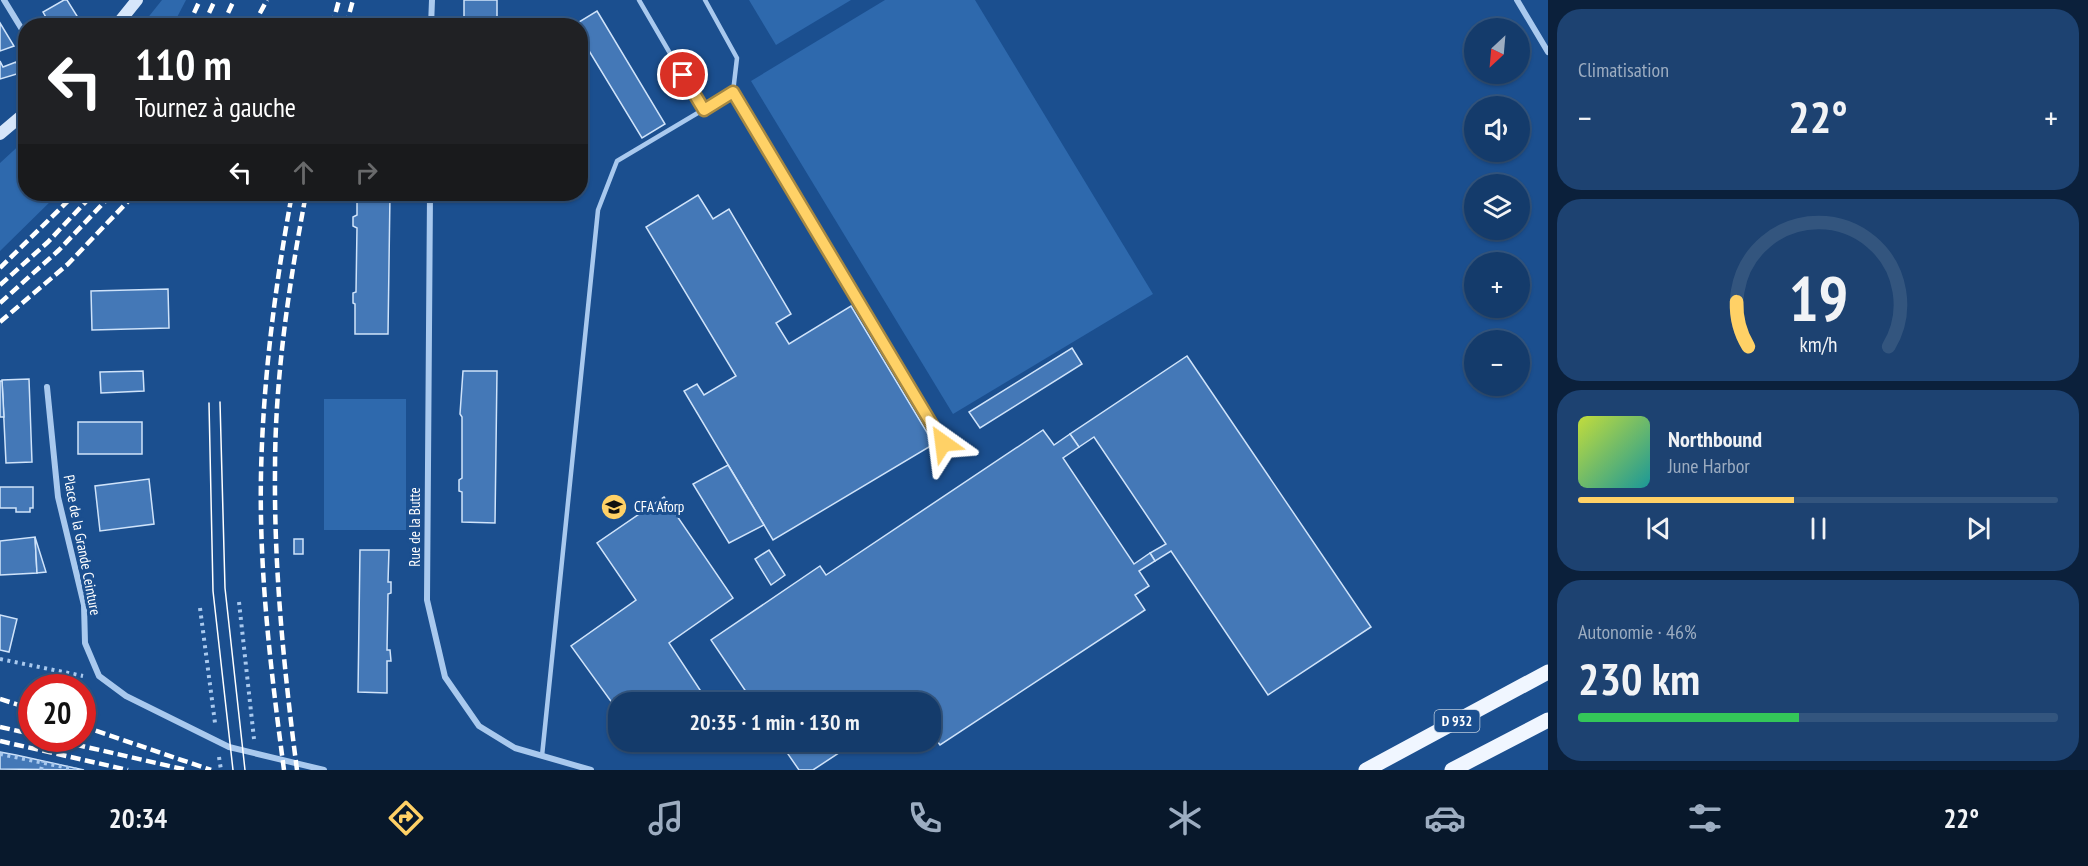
<!DOCTYPE html>
<html lang="fr">
<meta charset="utf-8">
<style>
body{margin:0;font-family:"PT Sans Narrow",sans-serif;background:#1d4271;color:#f1f3f6;height:100vh;display:flex;flex-direction:column;font-size:22px;white-space:nowrap}
*{box-sizing:border-box;margin:0}
p{font-size:20px;color:#9dadc1}
.icon{flex:none;width:33px;height:33px;fill:none;stroke:currentColor;stroke-width:2;stroke-linecap:round;stroke-linejoin:round}
.map{position:relative;flex:1;overflow:hidden}
.side{display:flex;flex-direction:column;gap:9px;padding:9px;background:#0b203b;width:540px}
.side>*{flex:none}
.guide{position:absolute;left:18px;top:18px;width:570px;height:183px;border-radius:24px;box-shadow:0 2px 4px #0004,0 0 0 2px #33557e;background:#202124;color:#fff;overflow:hidden}
.needle{width:39px;rotate:206deg}
.controls{position:absolute;left:1464px;top:18px;display:grid;gap:12px}
.controls a{display:grid;place-items:center;width:66px;height:66px;border-radius:50%;background:#143b6b;box-shadow:0 2px 4px #0004,0 0 0 2px #33557e;font-size:30px}
.speed{position:absolute;left:18px;top:674px;display:flex;gap:12px;font-size:30px;font-weight:700;text-align:center}
.speed>*{display:grid;place-content:center;width:78px;height:78px;border-radius:50%;background:#143b6b;box-shadow:0 2px 4px #0004,0 0 0 2px #33557e;line-height:1}
.speed .limit{border:9px solid #d22;background:#fff;color:#111}
.pin{position:absolute;display:grid;place-items:center;width:51px;height:51px;color:#fff;margin:-26px;border:3px solid #fff;border-radius:50%;box-shadow:0 2px 6px #0007}
.me{position:absolute;width:66px;margin:-33px;rotate:329deg;stroke-linejoin:round;filter:drop-shadow(0 0 4px #0008)}
.turn{display:flex;align-items:center;gap:21px;height:126px;padding:0 18px;font-size:27px}
.turn .icon{width:78px;height:78px;stroke-width:2.5}
.turn b{display:block;font-size:42px;line-height:51px}
.lanes{display:flex;align-items:center;height:57px;padding:0 18px;background:#0003;justify-content:center;gap:30px;direction:ltr}
.lanes .off{opacity:.35}
.big{font-size:45px;font-weight:600;line-height:1.1}
.side .widget{flex:1;display:flex;flex-direction:column;justify-content:center;gap:9px;min-width:0;padding:0 21px;border-radius:24px;background:#1d4271}
.side .dial{align-items:center;gap:0}
.dial svg{height:156px;overflow:visible;fill:none;stroke:#33557e;stroke-width:7;stroke-linecap:round;text-anchor:middle}
.dial text{fill:#f1f3f6;stroke:none}
.song{display:flex;align-items:center;gap:18px}
.cover{width:72px;height:72px;border-radius:9px;background:linear-gradient(135deg,hsl(70 70% 55%),hsl(180 70% 35%))}
.played{height:6px;border-radius:3px;background:linear-gradient(90deg,#ffd166 45%,#33557e 45%)}
.keys{display:flex;justify-content:space-around;direction:ltr}
.heat{display:flex;justify-content:space-between;align-items:center;font-size:33px;direction:ltr}
.charge{height:9px;border-radius:4px;background:linear-gradient(90deg,#34c759 46%,#33557e 0)}
.trip{position:absolute;left:608px;top:692px;width:333px;height:60px;border-radius:24px;background:#143b6b;box-shadow:0 2px 4px #0004,0 0 0 2px #33557e;font-weight:600;line-height:60px;text-align:center}
.dock{display:flex;height:96px;justify-content:space-around;align-items:center;background:#08182b;color:#9dadc1}
.dock .icon{width:42px;height:42px}
.dock .on{color:#ffd166}
.dock b{font-size:27px;color:#f1f3f6}
main{display:flex;flex:1;min-height:0}
.map>svg:first-child{display:block}
.green{fill:#2e69ad}
.building{fill:#4478b7;stroke:#cfe3fa;stroke-width:1.5}
.lines{fill:none;stroke-linecap:round;stroke-linejoin:round}
.path{stroke:#a9c9ee;stroke-width:4;stroke-dasharray:3 4.5;stroke-linecap:butt}
.lane{stroke:#a9c9ee;stroke-width:4.5}
.street{stroke:#a9c9ee;stroke-width:6}
.secondary{stroke:#d6e6fa;stroke-width:12}
.primary{stroke:#f0f6ff;stroke-width:15}
.tram{stroke:#fff;stroke-width:1.5}
.rail{stroke:#fff;stroke-width:4.5;stroke-dasharray:10 4.5;stroke-linecap:butt}
.route-casing{stroke:#a68842;stroke-width:15}
.route{stroke:#ffd166;stroke-width:10}
.labels{text-anchor:middle;stroke-width:6;stroke-linejoin:round;paint-order:stroke}
.shield{fill:#1b4f8f;stroke:#bbcadd;stroke-width:1.5}
.shield-label{font-size:14px;font-weight:bold;fill:#fff}
.poi-label{font-size:15px;fill:#fff;stroke:#1b4f8f;text-anchor:start}
.street-label{font-size:15px;fill:#fff;stroke:#1b4f8f}
</style>
<main>
<div class="map">
<svg width="1548" height="770" viewBox="0 0 1548 770">
<rect width="100%" height="100%" fill="#1b4f8f"/>
<!-- green -->
<g class="green">
<polygon points="162,0 186,0 173,25 142,25"/>
<polygon points="749,0 851,0 776,45"/>
<polygon points="885,0 975,0 1153,294 953,414 751,81"/>
<polygon points="25,140 26,194 58,194 0,251 0,163"/>
<rect x="324" y="399" width="82" height="131"/>
</g>
<!-- building -->
<g class="building">
<polygon points="64,0 67,0 82,24 51,26 43,12"/>
<rect x="464" y="0" width="33" height="26"/>
<polygon points="597,11 665,124 642,138 580,36 580,26 574,25"/>
<polygon points="0,23 14,46 0,51"/>
<polygon points="0,61 3,67 16,62 20,73 0,79"/>
<polygon points="357,194 390,194 388,334 355,334 355,304 353,303 353,293 356,292 357,228 353,226 353,217 357,215"/>
<polygon points="698,195 713,219 729,209 791,314 776,323 789,344 851,306 934,444 773,540 684,391 697,384 704,395 736,376 646,227"/>
<polygon points="168,289 169,328 92,330 91,291"/>
<polygon points="1072,348 1082,364 980,428 969,412"/>
<polygon points="1187,356 1371,627 1268,695 1171,551 1155,561 1150,553 1166,544 1094,437 1079,447 1070,434"/>
<polygon points="143,371 144,391 101,393 100,372"/>
<polygon points="463,371 497,371 495,523 462,522 462,492 459,491 459,480 462,478 462,417 460,414"/>
<polygon points="29,379 32,462 6,463 2,380"/>
<polygon points="0,381 2,381 4,417 0,417"/>
<rect x="78" y="422" width="64" height="32"/>
<polygon points="1043,430 1054,445 1070,434 1079,447 1063,458 1134,564 1150,553 1155,561 1139,571 1149,586 1135,595 1145,610 940,745 930,731 930,702 753,702 711,640 820,566 826,575"/>
<polygon points="728,465 764,525 729,543 693,484"/>
<polygon points="149,479 154,524 100,531 95,486"/>
<polygon points="0,487 33,487 33,508 30,508 30,512 16,512 16,508 0,508"/>
<polygon points="664,497 733,598 669,643 708,702 618,702 618,711 571,646 636,600 597,543"/>
<polygon points="35,537 37,573 0,575 0,541"/>
<polygon points="35,537 46,572 37,573"/>
<rect x="294" y="539" width="9" height="15"/>
<polygon points="360,550 389,550 388,582 391,582 391,593 388,594 387,650 390,650 391,661 387,661 387,693 358,692"/>
<polygon points="769,550 785,575 771,585 755,559"/>
<polygon points="0,615 17,619 9,652 0,650"/>
<polygon points="638,741 661,741 645,752"/>
<polygon points="779,741 857,741 813,770 799,770"/>
<polygon points="0,752 16,755 84,770 0,769"/>
</g>
<g class="lines">
<!-- path -->
<g class="path">
<polyline points="239,602 254,739"/>
<polyline points="200,608 215,723"/>
<polyline points="0,659 83,676"/>
<polyline points="0,754 78,770"/>
<polyline points="219,757 221,770"/>
<polyline points="41,770 43,762"/>
</g>
<!-- lane -->
<g class="lane">
<polyline points="639,0 703,110"/>
<polyline points="705,0 737,58 733,92"/>
<polyline points="542,756 598,210 617,161 733,92 943,443"/>
</g>
<!-- street -->
<g class="street">
<polyline points="4,0 26,36"/>
<polyline points="1517,0 1548,52"/>
<polyline points="431,26 432,0"/>
<polyline points="430,194 427,600 445,677 479,726 515,748 591,770"/>
<polyline points="47,387 58,497 84,605 85,643 99,676 126,696 229,747 324,770"/>
</g>
<!-- secondary -->
<g class="secondary">
<polyline points="116,26 137,0"/>
<polyline points="0,134 26,112"/>
</g>
<!-- primary -->
<g class="primary">
<polyline points="1366,770 1548,672"/>
<polyline points="1452,770 1548,720"/>
</g>
<!-- tram -->
<g class="tram">
<polyline points="220,402 225,588 245,770"/>
<polyline points="209,403 213,591 233,770"/>
</g>
<!-- rail -->
<g class="rail">
<polyline points="188,26 200,0"/>
<polyline points="203,26 215,0"/>
<polyline points="222,26 234,0"/>
<polyline points="253,26 267,0"/>
<polyline points="332,26 339,0"/>
<polyline points="346,26 353,0"/>
<polyline points="0,268 75,194"/>
<polyline points="0,285 48,242 93,194"/>
<polyline points="0,303 59,250 112,194"/>
<polyline points="0,322 68,264 135,194"/>
<polyline points="0,699 32,709"/>
<polyline points="82,726 211,770"/>
<polyline points="0,727 32,734"/>
<polyline points="47,738 187,770"/>
<polyline points="0,741 128,770"/>
<path d="M 284,770 C 271,672 259,573 261,474 C 263,380 275,286 292,194"/>
<path d="M 297,770 C 284,670 274,570 275,470 C 275,377 289,284 306,194"/>
</g>
</g>
<g class="lines">
<!-- route casing -->
<g class="route-casing">
<polyline id="route" points="683,75 704,110 733,92 943,443"/>
</g>
<!-- route -->
<use href="#route" class="route"/>
</g>
<!-- icons -->
<defs>
<g id="university-disc" transform="scale(1.35)"><circle r="9.5" fill="#ffd166" stroke="#1b4f8f"/><path d="M0-5L7-2L0 1L-7-2ZM-4 1L0 2.5L4 1V4Q0 6-4 4Z" fill="#111"/></g>
</defs>
<g fill-rule="evenodd">
<use href="#university-disc" x="614" y="507"/>
</g>
<g class="labels">
<!-- shield labels -->
<rect class="shield" x="1434.5" y="710" width="45" height="22" rx="4.5"/>
<g class="shield-label">
<text x="1457" y="726">D 932</text>
</g>
<!-- poi labels -->
<g class="poi-label">
<text x="634" y="512">CFA Aforp</text>
</g>
<!-- street labels -->
<g class="street-label">
<text transform="translate(415 527) rotate(-90)" y="5">Rue de la Butte</text>
<text transform="translate(82 545) rotate(79)" y="5">Place de la Grande Ceinture</text>
</g>
</g>
</svg>
<div class="controls">
<a><svg class="needle" viewBox="-14 -14 28 28"><path d="M0-13l5 13h-10z" fill="#e53935"/><path d="M0 13l5-13h-10z" fill="#9dadc1"/></svg></a>
<a><svg class="icon" aria-label="sound" viewBox="0 0 24 24"><path d="M4 9h4l5-4v14l-5-4H4zM17 9q2 3 0 6"/></svg></a>
<a><svg class="icon" aria-label="layers" viewBox="0 0 24 24"><path d="M12 4l9 5-9 5-9-5zM3 14l9 5 9-5"/></svg></a>
<a>+</a>
<a>−</a>
</div>
<div class="speed"><div class="limit">20</div></div>
<div class="pin" style="left:683px;top:75px;background:#d93025"><svg class="icon" aria-label="arrive" viewBox="0 0 24 24"><path d="M6 21V4h12l-3 4 3 4H6"/></svg></div>
<svg class="me" style="left:943px;top:443px" viewBox="-20 -20 40 40"><path d="M0-17L14 15 0 8-14 15z" fill="#ffd166" stroke="#fff" stroke-width="4"/></svg>
<div class="trip">20:35 · 1 min · 130 m</div>
<div class="guide">
<div class="turn"><svg class="icon" aria-label="left" viewBox="0 0 24 24"><path d="M17 20v-9H6M10 6l-5 5 5 5"/></svg><div><b>110 m</b>Tournez à gauche</div></div>
<div class="lanes"><svg class="icon" aria-label="left" viewBox="0 0 24 24"><path d="M17 20v-9H6M10 6l-5 5 5 5"/></svg><svg class="icon off" aria-label="ahead" viewBox="0 0 24 24"><path d="M12 20V5M6 11l6-6 6 6"/></svg><svg class="icon off" aria-label="right" viewBox="0 0 24 24"><path d="M7 20v-9h11M14 6l5 5-5 5"/></svg></div>
</div>
</div>
<section class="side">
<div class="widget"><p>Climatisation</p>
<div class="heat"><a>−</a><b class="big">22°</b><a>+</a></div>
</div>
<div class="widget dial"><svg viewBox="0 0 100 80">
<path d="M14 69A42 42 0 1 1 86 69"/>
<path d="M14 69A42 42 0 0 1 8 46" stroke="#ffd166"/>
<text x="50" y="56" font-size="32" font-weight="700">19</text>
<text x="50" y="72" font-size="11">km/h</text>
</svg></div>
<div class="widget">
<div class="song"><i class="cover"></i><div><b>Northbound</b><p>June Harbor</p></div></div>
<div class="played"></div>
<div class="keys"><svg class="icon" aria-label="previous" viewBox="0 0 24 24"><path d="M18 5L8 12l10 7zM5 5v14"/></svg><svg class="icon" aria-label="pause" viewBox="0 0 24 24"><path d="M8 5v14M16 5v14"/></svg><svg class="icon" aria-label="next" viewBox="0 0 24 24"><path d="M6 5l10 7-10 7zM19 5v14"/></svg></div>
</div>
<div class="widget"><p>Autonomie · 46%</p><b class="big">230 km</b><div class="charge"></div></div>
</section>
</main>
<nav class="dock">
<b>20:34</b>
<svg class="icon on" aria-label="directions" viewBox="0 0 24 24"><path d="M12 3l9 9-9 9-9-9zM9 14v-3h6M13 9l2 2-2 2"/></svg>
<svg class="icon" aria-label="music" viewBox="0 0 24 24"><path d="M9 18V5l10-2v13"/><circle cx="6" cy="18" r="3"/><circle cx="16" cy="16" r="3"/></svg>
<svg class="icon" aria-label="phone" viewBox="0 0 24 24"><path d="M5 4h4l2 5-3 2q2 4 5 5l2-3 5 2v4C11 20 4 13 5 4z"/></svg>
<svg class="icon" aria-label="climate" viewBox="0 0 24 24"><path d="M12 3v18M4 7l16 10M4 17L20 7"/></svg>
<svg class="icon" aria-label="car" viewBox="0 0 24 24"><path d="M5 17H2v-5l4-1 3-4h7l3 4 3 1v5h-3M9 17h6M6 11h13"/><circle cx="7" cy="17" r="2"/><circle cx="17" cy="17" r="2"/></svg>
<svg class="icon" aria-label="filters" viewBox="0 0 24 24"><path d="M4 7h16M4 17h16"/><circle cx="9" cy="7" r="2"/><circle cx="15" cy="17" r="2"/></svg>
<b>22°</b>
</nav>
